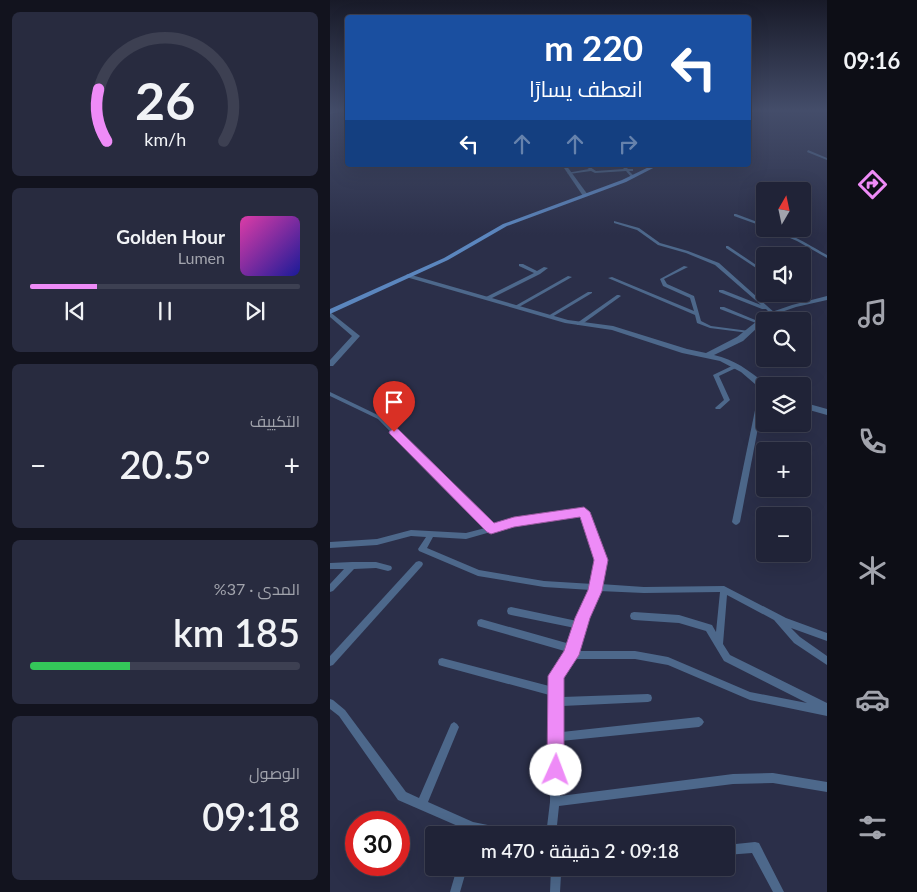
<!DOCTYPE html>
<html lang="ar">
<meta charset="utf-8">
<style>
body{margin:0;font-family:Lato,Cairo,sans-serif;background:#282b3f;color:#f1f3f6;direction:rtl;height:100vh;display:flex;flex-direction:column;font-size:19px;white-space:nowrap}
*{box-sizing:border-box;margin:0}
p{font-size:16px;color:#a2a4ad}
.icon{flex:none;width:28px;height:28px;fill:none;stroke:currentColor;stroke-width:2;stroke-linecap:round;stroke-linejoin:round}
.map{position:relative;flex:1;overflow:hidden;direction:ltr}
.side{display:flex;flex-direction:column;gap:12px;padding:12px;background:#12131e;width:330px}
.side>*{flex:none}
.banner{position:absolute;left:15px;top:15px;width:406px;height:152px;border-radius:5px;box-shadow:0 5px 20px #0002,0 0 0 1px #3d4052;direction:rtl;background:#1a4fa0;color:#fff;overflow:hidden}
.needle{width:32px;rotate:9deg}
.buttons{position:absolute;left:426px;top:182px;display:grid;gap:10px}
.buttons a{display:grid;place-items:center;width:55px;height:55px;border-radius:5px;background:#202337;box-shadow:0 5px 20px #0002,0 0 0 1px #3d4052;font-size:25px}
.speed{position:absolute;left:15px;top:811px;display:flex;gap:10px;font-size:25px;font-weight:700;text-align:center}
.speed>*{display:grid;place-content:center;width:65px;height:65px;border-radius:50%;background:#202337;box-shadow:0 5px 20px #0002,0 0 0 1px #3d4052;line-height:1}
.speed .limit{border:8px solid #d22;background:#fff;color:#111}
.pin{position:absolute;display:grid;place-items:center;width:42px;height:42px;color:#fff;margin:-51px -21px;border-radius:50% 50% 50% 0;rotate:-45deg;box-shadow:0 0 5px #0007}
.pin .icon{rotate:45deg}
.me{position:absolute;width:55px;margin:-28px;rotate:2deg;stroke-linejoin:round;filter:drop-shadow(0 0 4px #0008)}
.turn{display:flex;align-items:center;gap:18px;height:105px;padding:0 25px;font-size:22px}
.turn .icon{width:65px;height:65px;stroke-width:2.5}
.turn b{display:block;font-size:35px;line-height:42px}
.lanes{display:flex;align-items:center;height:48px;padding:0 25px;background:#0003;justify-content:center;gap:25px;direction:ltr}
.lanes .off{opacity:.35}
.big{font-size:38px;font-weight:600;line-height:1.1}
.side .widget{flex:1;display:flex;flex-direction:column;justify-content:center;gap:8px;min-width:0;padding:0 18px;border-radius:8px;background:#282b3f}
.side .dial{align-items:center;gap:0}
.dial svg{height:130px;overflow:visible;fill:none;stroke:#3d4052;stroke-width:7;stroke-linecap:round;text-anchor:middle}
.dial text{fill:#f1f3f6;stroke:none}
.song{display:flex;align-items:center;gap:15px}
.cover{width:60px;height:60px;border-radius:8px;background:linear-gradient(135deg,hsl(320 70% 55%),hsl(240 70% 35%))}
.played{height:5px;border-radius:2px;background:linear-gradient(90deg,#ee8bf7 25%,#3d4052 25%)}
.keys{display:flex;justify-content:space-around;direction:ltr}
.heat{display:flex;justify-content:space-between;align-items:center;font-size:28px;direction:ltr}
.charge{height:8px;border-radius:4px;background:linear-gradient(90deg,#34c759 37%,#3d4052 0)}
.trip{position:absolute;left:95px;top:826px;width:310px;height:50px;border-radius:5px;background:#202337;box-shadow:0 5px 20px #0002,0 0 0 1px #3d4052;font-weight:600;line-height:50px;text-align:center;direction:rtl}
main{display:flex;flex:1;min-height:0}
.tab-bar{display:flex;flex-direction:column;width:90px;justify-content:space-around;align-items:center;background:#0d0e16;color:#a2a4ad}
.tab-bar .icon{width:35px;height:35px}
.tab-bar .selected{color:#ee8bf7}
.tab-bar b{font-size:22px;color:#f1f3f6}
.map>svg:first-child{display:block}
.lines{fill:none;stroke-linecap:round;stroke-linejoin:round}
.minor{fill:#4d688b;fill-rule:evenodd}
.tertiary{fill:#4d688b;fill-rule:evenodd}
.secondary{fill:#5b86be;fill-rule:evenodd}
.route{fill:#ee8bf7;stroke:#9b5aa1}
</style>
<main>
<nav class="tab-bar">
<b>09:16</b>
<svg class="icon selected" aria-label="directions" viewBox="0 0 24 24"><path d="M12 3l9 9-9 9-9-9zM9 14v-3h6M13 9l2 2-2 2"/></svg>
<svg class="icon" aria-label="music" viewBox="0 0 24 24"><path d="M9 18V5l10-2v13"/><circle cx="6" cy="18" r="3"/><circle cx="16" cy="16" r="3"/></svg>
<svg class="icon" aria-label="phone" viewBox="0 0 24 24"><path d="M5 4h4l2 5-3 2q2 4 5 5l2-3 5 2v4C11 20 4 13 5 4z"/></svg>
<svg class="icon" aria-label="climate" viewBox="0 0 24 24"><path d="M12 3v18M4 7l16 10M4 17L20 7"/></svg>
<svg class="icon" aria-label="car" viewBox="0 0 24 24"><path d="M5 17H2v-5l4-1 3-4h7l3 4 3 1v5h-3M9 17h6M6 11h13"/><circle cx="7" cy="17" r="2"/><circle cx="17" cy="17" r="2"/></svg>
<svg class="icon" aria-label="filters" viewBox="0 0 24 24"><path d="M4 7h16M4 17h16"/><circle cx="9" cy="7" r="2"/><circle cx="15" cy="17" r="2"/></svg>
</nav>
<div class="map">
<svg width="497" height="892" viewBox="0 0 497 892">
<rect width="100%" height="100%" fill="#2b2f49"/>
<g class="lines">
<!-- minor -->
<g class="minor">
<polygon points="12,110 16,110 0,114 0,112"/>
<polygon points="18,113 17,116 18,118 13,116"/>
<polygon points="478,150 497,158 497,160 477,152"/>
<polygon points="253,165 257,165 266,171 294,169 290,165 294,165 298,169 303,169 303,171 299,171 305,177 302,178 296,171 265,173 261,171 239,174 237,173 259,169"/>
<polygon points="354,165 358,165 354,168 352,168 352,166"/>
<polygon points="404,214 406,214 435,225 435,227 404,216"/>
<polygon points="284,221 309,228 330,243 358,251 389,263 445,313 445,314 441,314 436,309 432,309 389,292 389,290 393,290 431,305 385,265 356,253 328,245 307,230 284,223"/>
<path d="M 439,229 C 453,228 484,248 497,255 L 497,258 L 467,241 Z"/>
<polygon points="396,246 398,246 435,271 435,274 396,248"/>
<polygon points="189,264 193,264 207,271 214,267 218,268 210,274 160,299 156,299 156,297 204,273 189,266"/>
<polygon points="354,266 358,267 334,279 337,284 364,296 371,321 381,326 419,331 419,333 380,328 367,323 365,315 278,278 282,277 364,311 360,298 333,286 330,279"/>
<polygon points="238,276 242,277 189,307 187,307 185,306"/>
<polygon points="258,292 262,292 262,293 222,317 220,317 218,316"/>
<polygon points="460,294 465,294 476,303 476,304 472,304"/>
<polygon points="287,295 289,295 291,296 251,325 247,325 247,323"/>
<polygon points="390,307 394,307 430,322 428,323 426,323 390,309"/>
<polygon points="406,364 408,365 409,366 408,367 389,376 400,400 390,409 386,409 385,408 386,407 394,400 383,375"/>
<polygon points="433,384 436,386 410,522 408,524 406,525 404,524 402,522 430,386"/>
<path d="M 0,392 L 52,417 L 162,526 L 185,519 L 254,509 L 256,510 L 275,560 L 270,584 L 314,587 L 394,586 L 456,618 L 497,633 L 497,641 L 461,628 L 470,637 L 497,656 L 497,665 L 464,643 L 444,620 L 397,595 L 393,644 L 400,655 L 497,703 L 497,716 L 420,700 L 338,665 L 305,659 L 243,659 L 230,677 L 232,697 L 318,694 L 321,695 L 322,698 L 321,701 L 318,702 L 232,706 L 232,732 L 369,717 L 372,719 L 374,722 L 372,725 L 369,727 L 231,741 L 230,796 L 403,774 L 443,773 L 497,782 L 497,792 L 443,783 L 403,784 L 229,806 L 226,835 L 216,835 L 220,802 L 221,737 L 223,696 L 112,666 L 109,665 L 108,662 L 109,659 L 112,658 L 223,687 L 222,676 L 238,652 L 151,627 L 148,626 L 147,623 L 148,620 L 151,619 L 240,644 L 245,628 L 181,615 L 178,614 L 177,611 L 178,608 L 181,607 L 247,621 L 261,590 L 214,587 L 148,576 L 89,551 L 88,549 L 96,537 L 81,536 L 47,545 L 0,548 L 0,542 L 47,539 L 81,530 L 136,533 L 155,528 L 48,419 L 0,396 ZM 252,515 L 267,560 L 263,584 L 214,581 L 149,570 L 97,548 L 103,537 L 136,539 L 185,525 ZM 269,591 L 314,593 L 390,592 L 386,632 L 382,625 L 349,615 L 304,612 L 301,613 L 300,616 L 301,619 L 304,620 L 349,623 L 376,631 L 394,661 L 477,703 L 420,692 L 338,657 L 305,651 L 246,651 L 256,618 Z"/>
<polygon points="89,561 92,562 93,564 92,566 3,665 0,666 0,656 86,562"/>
<polygon points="22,562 46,562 61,566 62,568 61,570 58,571 46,568 24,569 3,591 0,592 0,584 14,569 0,569 0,563"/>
<polygon points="0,699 3,700 15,710 76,792 89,798 121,724 124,722 127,724 129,727 98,802 143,822 183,830 187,831 188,835 157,835 146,833 145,835 135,835 137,830 68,800 9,716 0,709"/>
<polygon points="425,842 429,843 454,892 443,892 422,853 396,855 396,845"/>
<polygon points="127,868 137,868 130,892 120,892"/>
<polygon points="221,868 254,868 253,872 249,873 231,875 230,892 220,892"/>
</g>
<!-- tertiary -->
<g class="tertiary">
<polygon points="232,165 236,165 258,195 257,196 253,196"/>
<path d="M 78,274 L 238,320 L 283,326 L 357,349 L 376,353 L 407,337 L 436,314 L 462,305 L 497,296 L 497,300 L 466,307 L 440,316 L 413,341 L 384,355 C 406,360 421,372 438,386 L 435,386 L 435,391 L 432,390 L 411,372 L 390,361 L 352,353 L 282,330 L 235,323 L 76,277 L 76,275 Z"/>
<polygon points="0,312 30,336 3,366 0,366 0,360 22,336 0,317"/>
<polygon points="472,402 497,409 497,415 472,408"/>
</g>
<!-- secondary -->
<g class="secondary">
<polygon points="423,110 427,110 419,114 419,112"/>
<polygon points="323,165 329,165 296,182 177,226 118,260 0,314 0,309 114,258 173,224 292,180"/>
</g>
</g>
<!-- sky -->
<linearGradient id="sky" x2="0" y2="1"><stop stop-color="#181a28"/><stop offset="0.47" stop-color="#444d6a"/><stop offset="1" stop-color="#444d6a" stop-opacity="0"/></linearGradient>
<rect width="497" height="235" fill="url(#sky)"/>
<!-- route -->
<polygon class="route" points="64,428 68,429 164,523 184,517 254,507 260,512 278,560 272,591 260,618 249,655 234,678 234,770 232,776 226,778 219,776 217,770 218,676 234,651 245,618 258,590 264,560 250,517 184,527 161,534 157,532 60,434 59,432"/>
</svg>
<div class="buttons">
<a><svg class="needle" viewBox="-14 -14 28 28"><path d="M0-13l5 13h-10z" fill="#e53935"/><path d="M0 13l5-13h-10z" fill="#a2a4ad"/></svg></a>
<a><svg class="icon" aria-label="sound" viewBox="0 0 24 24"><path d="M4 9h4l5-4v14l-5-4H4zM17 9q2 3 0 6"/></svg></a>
<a><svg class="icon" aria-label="search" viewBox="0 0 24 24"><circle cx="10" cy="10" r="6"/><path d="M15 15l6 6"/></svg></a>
<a><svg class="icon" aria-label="layers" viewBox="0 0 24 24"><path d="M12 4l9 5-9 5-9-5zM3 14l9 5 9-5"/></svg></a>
<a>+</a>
<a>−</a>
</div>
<div class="speed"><div class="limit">30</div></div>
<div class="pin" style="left:64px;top:432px;background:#d93025"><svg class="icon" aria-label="arrive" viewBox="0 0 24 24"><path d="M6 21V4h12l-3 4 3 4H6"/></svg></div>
<svg class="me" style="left:226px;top:770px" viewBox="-20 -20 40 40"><circle r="19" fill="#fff"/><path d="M0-13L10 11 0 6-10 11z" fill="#ee8bf7"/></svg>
<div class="trip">09:18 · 2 دقيقة · 470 m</div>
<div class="banner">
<div class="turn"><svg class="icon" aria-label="left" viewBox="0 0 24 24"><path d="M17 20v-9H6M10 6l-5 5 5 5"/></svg><div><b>220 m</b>انعطف يسارًا</div></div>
<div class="lanes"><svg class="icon" aria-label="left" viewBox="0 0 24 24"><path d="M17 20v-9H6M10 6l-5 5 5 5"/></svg><svg class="icon off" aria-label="ahead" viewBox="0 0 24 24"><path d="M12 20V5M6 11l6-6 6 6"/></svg><svg class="icon off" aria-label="ahead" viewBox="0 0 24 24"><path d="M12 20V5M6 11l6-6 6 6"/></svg><svg class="icon off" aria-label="right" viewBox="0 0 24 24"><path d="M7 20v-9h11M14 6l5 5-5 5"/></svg></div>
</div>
</div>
<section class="side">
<div class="widget dial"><svg viewBox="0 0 100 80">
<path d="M14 69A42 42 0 1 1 86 69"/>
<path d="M14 69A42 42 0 0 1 9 37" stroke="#ee8bf7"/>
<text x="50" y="56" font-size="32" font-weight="700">26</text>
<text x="50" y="72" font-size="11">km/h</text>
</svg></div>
<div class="widget">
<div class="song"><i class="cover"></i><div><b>Golden Hour</b><p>Lumen</p></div></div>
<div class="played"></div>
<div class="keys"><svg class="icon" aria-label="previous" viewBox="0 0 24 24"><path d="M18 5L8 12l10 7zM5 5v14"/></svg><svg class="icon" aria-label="pause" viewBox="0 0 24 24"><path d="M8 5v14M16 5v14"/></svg><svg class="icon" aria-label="next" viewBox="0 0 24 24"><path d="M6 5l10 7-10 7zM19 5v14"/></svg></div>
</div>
<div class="widget"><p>التكييف</p>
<div class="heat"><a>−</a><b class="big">20.5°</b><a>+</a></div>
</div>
<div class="widget"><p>المدى · 37%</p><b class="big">185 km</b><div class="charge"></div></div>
<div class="widget"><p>الوصول</p><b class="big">09:18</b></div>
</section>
</main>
